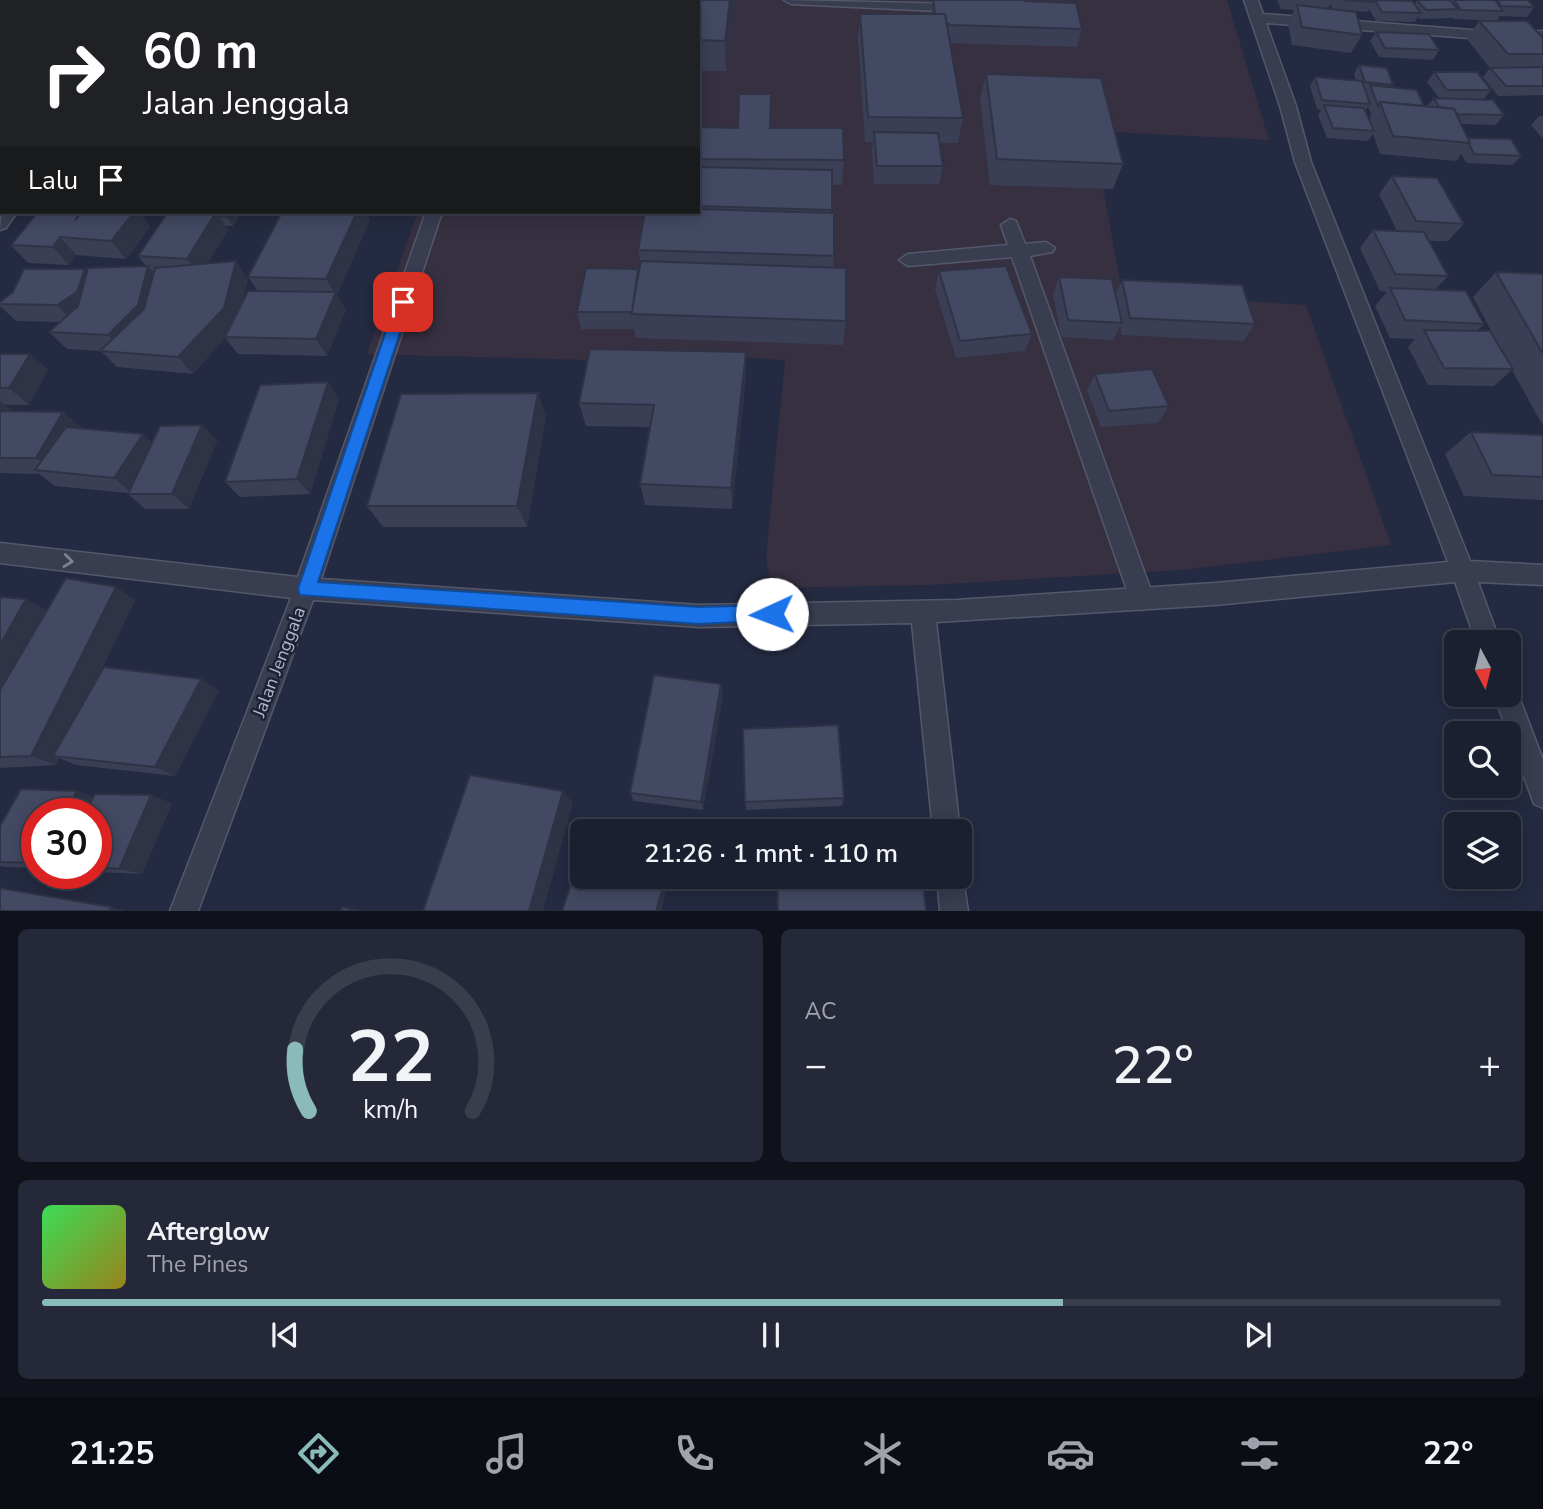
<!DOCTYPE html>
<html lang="id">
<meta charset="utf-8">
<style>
body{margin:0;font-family:"Nunito Sans",sans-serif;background:#242839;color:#f1f3f6;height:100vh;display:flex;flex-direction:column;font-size:26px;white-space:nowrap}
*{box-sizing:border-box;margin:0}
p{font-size:23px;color:#a0a3ab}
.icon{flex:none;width:38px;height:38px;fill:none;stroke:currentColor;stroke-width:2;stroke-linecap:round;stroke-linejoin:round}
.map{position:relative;height:911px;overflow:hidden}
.details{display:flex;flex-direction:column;gap:18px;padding:18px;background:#0f121b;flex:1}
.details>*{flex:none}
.banner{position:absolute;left:0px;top:0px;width:700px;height:214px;box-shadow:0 4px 18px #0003,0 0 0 2px #393e4d;background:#202124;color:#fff;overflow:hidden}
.needle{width:46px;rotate:173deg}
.fabs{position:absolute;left:1444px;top:630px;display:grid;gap:14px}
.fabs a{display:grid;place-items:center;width:77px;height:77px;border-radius:10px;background:#1b2031;box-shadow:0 4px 18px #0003,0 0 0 2px #393e4d;font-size:35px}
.speed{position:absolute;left:21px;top:798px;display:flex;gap:14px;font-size:35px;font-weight:700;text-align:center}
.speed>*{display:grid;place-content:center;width:91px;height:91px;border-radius:50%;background:#1b2031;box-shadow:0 4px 18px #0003,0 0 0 2px #393e4d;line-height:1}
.speed .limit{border:10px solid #d22;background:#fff;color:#111}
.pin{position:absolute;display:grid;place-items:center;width:60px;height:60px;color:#fff;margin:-30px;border-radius:14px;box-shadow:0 4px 10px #0006}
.me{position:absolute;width:77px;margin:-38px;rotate:268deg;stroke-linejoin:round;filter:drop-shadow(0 0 5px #0008)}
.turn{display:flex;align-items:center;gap:24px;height:147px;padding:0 28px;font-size:32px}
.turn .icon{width:91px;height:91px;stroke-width:2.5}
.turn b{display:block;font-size:49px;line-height:60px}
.then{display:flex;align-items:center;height:66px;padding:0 28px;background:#0003;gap:14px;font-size:26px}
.big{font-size:52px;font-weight:600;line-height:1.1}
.details .tile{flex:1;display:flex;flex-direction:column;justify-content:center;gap:10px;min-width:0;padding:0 24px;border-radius:10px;background:#242839}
.details .dial{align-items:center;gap:0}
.dial svg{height:182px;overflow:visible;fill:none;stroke:#393e4d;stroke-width:7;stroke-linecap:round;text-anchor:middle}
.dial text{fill:#f1f3f6;stroke:none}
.song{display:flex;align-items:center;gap:21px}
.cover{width:84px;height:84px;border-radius:10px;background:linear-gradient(135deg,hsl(130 70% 55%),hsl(50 70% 35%))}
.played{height:7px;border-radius:4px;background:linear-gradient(90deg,#8bbbb9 70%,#393e4d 70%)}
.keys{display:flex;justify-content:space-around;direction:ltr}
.heat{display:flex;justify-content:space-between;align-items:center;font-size:38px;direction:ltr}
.details .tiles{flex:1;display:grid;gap:18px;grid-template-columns:1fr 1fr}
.tile:last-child{grid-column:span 2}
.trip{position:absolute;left:570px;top:819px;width:402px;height:70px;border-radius:10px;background:#1b2031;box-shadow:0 4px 18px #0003,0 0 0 2px #393e4d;font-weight:600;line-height:70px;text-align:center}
.tab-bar{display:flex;height:112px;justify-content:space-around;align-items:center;background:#0b0d14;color:#a0a3ab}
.tab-bar .icon{width:49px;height:49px}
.tab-bar .current{color:#8bbbb9}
.tab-bar b{font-size:32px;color:#f1f3f6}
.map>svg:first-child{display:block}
.medical{fill:#363041}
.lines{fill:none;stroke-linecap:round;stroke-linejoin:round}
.lane-casing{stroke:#53586b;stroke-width:3}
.street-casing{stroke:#53586b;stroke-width:3}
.lane{fill:#383d50;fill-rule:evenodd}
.street{fill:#383d50;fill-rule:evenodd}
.wall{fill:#3a3f55;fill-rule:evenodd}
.shaded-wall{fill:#2f3345}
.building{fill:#434963;stroke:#2f3345;stroke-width:2}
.oneway{stroke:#7d8194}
.route{fill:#1a73e8;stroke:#114b97;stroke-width:2}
.labels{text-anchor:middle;stroke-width:5;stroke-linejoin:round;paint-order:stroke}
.street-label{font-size:18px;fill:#b5b8cb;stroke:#1d2236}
</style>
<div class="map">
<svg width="1543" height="911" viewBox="0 0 1543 911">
<rect width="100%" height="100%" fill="#242a41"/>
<!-- medical -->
<polygon class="medical" points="494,0 1227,0 1269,140 1093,131 1122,293 1306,305 1391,545 1183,570 929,585 771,588 766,557 785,360 647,352 625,361 367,354 418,212 698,212 698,2"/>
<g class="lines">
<!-- lane casing -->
<g class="lane-casing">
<polygon id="lane" points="1010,219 1016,221 1025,244 1046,242 1055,248 1052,252 1030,256 1154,599 1150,607 1142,610 1134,607 1130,599 1012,257 908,266 899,260 908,254 1008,245 1001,225"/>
</g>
<!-- street casing -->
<g class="street-casing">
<g id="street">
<polygon points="784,0 959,4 966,8 959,12 791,4"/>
<polygon points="1244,0 1258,0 1263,14 1497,32 1543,31 1543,39 1497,40 1266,23 1296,106 1311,162 1470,561 1543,565 1543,585 1478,582 1500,642 1476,642 1455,582 1215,605 936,622 960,831 933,831 912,623 699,627 313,600 198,911 170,911 291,598 0,563 0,543 298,577 426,212 442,212 321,579 699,605 957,600 1215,583 1448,562 1295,162 1280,106"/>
<polygon points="2,210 17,212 6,228 0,230"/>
<polygon points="1508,684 1515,686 1543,760 1543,808 1534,804 1494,695 1508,695"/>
<polygon points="961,867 968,911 940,911 937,877 961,877"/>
</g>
</g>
<!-- lane -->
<use href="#lane" class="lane"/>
<!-- street -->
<use href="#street" class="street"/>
</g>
<!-- wall -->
<g class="wall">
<polygon points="11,0 102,0 103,2 12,2"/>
<polygon points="501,0 735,0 726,71 698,71 698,2"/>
<polygon points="933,0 1025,1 1082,29 1077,47 950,43 963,118 958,143 940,143 943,166 939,184 874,184 872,150 873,142 865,142 858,39 860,14 931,14"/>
<polygon points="1277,0 1372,0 1373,2 1374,0 1397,0 1415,4 1417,0 1528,0 1534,7 1527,17 1500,16 1497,21 1454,19 1452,17 1452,18 1420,19 1418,17 1415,22 1376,21 1369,9 1368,12 1332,9 1331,4 1328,8 1362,35 1351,53 1292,45 1288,23 1294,10 1281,9"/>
<polygon points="1479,21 1543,38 1543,95 1498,96 1483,77 1490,68 1467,39"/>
<polygon points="1376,32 1439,50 1433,60 1379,57 1370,41"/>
<rect x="0" y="65" width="2" height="89"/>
<path d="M 1359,65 L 1393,85 L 1392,87 L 1424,106 L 1427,106 L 1434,98 L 1439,98 L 1427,82 L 1434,72 L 1491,90 L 1484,99 L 1504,115 L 1496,125 L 1461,124 L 1468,138 L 1521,156 L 1513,165 L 1467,163 L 1461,154 L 1456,161 L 1380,154 L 1373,134 L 1368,141 L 1327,138 L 1318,115 L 1321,110 L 1317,109 L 1310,86 L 1315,77 L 1356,81 L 1354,74 ZM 1368,106 L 1371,115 L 1369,119 L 1366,111 Z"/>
<polygon points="986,74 1123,164 1113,189 990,185 980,99"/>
<polygon points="1539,116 1543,116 1543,139 1531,125"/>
<polygon points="698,127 771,128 844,160 842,185 832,185 831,213 834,256 833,267 846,321 843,345 636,338 634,329 581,329 577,312 639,274 641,265 638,250 698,212"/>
<polygon points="1392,176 1464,224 1448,241 1429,241 1448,276 1435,290 1484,324 1478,330 1504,355 1473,297 1496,272 1543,274 1543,426 1512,370 1494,386 1428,385 1408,347 1415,339 1390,338 1375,306 1387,292 1380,291 1360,248 1373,230 1397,231 1379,194"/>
<polygon points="36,212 139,212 150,227 126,259 76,255 69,265 28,263 11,245 38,212"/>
<polygon points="168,212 242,212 233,226 225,226 228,230 208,263 248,279 242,303 258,291 248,277 370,220 337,295 346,310 327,356 238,354 225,338 193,374 117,367 101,351 67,349 49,332 61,322 16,321 0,306 0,302 87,272 146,266 138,256"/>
<polygon points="939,271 1032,334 1025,351 956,358 935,289"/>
<polygon points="1059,277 1115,295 1122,280 1255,324 1243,341 1122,335 1120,326 1113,340 1061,337 1053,294"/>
<polygon points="746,352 746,376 732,509 645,505 640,484 650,427 586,426 579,403"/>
<polygon points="0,354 30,354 48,370 29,405 5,405 13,411 81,428 152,443 202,425 217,441 189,509 145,509 128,494 128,493 55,486 39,474 0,473"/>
<polygon points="1095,374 1169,406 1158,423 1101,427 1087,390"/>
<polygon points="339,399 310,494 240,497 225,482"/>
<polygon points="546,416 527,527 383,527 367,506"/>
<polygon points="1471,432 1543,435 1543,500 1464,496 1445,454"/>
<polygon points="0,597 26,599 47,611 135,600 98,677 219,690 175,776 76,765 59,758 56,765 0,768"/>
<polygon points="723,695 703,810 634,801 630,793"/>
<polygon points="77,791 93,797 172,803 142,874 96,872 96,814 37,814 37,868 8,867 0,866 0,826"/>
<polygon points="844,798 842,806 746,810 745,802"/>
</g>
<!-- shaded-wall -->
<g class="shaded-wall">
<polygon points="81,0 102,0 103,2 79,2"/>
<polygon points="730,0 735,0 726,71 725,41"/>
<polygon points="0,103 2,105 2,138 0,141"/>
<polygon points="134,212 139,212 150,227 126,259 111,241"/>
<polygon points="216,212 228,230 200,276 187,259"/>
<polygon points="230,212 242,212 233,226 227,217"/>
<polygon points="357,212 365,212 370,220 337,295 346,310 327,356 316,339 335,294 326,279"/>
<polygon points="60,237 76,255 69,265 53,247"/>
<polygon points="236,261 248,279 237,325 193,374 178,357"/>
<polygon points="148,266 163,284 124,352 108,335"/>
<polygon points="85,269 101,287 74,322 57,305"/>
<polygon points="746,352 746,376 732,509 731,488"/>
<polygon points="30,354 48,370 29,405 9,388"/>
<polygon points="328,382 339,399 310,494 297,479"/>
<polygon points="538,393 546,416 527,527 517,506"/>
<polygon points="0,401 13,411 0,431"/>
<polygon points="63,412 82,428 54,472 36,458"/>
<polygon points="202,425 217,441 189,509 172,494"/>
<polygon points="143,434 159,449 132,493 114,478"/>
<polygon points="116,587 135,600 60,757 53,756 59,758 56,765 31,756"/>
<polygon points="26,599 56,617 0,723 0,645"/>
<polygon points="201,679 219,690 175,776 155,767"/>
<polygon points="721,684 723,695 703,810 701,802"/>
<polygon points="77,791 100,799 93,814 65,814"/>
<polygon points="563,791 573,803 543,911 529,911"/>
<polygon points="151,795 172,803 142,874 119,869"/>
<polygon points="665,880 668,885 661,911 656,911"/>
<polygon points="111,907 127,911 109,911"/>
</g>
<!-- building -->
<g class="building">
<polygon points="44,0 81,0 79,2 42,2"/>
<polygon points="284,0 296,0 296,2 274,2"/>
<rect x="296" y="0" width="32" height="2"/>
<polygon points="501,0 730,0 725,41 698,40 698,2 500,2"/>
<polygon points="933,0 1025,0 1025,1 1076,3 1082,29 951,25 946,22 945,14 935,14"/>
<polygon points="1345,0 1372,0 1373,2"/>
<polygon points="1375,0 1412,1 1421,13 1382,12"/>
<polygon points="1417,0 1450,0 1458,9 1426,10"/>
<polygon points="1454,0 1495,0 1503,11 1461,10"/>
<polygon points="1497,0 1528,0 1534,7 1501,6"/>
<polygon points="1297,5 1356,12 1362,35 1302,27"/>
<polygon points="860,14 945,14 963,118 868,117"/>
<polygon points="1479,21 1527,21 1543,38 1543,54 1508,54"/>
<polygon points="1376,32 1429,34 1439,50 1385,48"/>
<rect x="0" y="65" width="2" height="21"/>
<polygon points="1359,65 1387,68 1393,85 1365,82"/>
<polygon points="1543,67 1543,86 1506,86 1490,68"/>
<polygon points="1434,72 1477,72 1491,90 1447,90"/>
<polygon points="986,74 1101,78 1123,164 997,159"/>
<polygon points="1315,77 1362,81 1370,104 1322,100"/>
<polygon points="1370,85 1417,90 1424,106 1380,102 1378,106"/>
<polygon points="739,94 771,94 770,128 843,128 844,160 698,159 698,127 738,128"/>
<polygon points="1434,98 1493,100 1504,115 1457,114 1454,109 1439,107"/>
<polygon points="1380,102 1454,109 1470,143 1393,136"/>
<polygon points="1324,105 1364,108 1374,131 1333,128"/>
<polygon points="2,122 2,144 0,144 0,124"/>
<polygon points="874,132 938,133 943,166 877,166"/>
<polygon points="1468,138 1511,139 1521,156 1474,154 1469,144 1470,143"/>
<rect x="0" y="157" width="2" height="25"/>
<polygon points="698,167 832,170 832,210 698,206"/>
<polygon points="1392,176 1437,178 1464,224 1416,221"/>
<polygon points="698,209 834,213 834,256 638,250 645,212 698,212"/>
<polygon points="38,212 80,212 75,220 82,212 134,212 111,241 60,237 53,247 11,245"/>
<polygon points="168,212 216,212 187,259 138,256"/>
<polygon points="204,212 230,212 227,217 219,216 216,212"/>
<polygon points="282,212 357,212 326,279 248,277"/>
<polygon points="1373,230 1424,232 1448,276 1395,274"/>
<polygon points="236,261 224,308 178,357 100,351 144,309 155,268"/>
<polygon points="641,261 846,268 846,321 631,314"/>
<polygon points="148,266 138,305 108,335 49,332 78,306 88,268"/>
<polygon points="1006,266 1032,334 960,341 939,271"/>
<polygon points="586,268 638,269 632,312 577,312"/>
<polygon points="24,269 85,269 77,292 57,305 0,304 0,302 13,292"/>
<polygon points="1496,272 1543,274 1543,354"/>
<polygon points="1059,277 1112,279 1122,323 1068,320"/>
<polygon points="1122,280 1242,285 1255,324 1130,318"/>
<polygon points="1390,288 1466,291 1484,324 1405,320"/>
<polygon points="248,291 336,292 316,339 225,337"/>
<polygon points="1424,330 1490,331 1513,369 1444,368"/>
<polygon points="590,349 746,352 731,488 640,484 654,405 579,403"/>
<polygon points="0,354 30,354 9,388 0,388"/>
<polygon points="1152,369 1169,406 1109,411 1095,374"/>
<polygon points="328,382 297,479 225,482 260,385"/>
<polygon points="538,393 517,506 367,506 401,394"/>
<polygon points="0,411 63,412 36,458 0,458"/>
<polygon points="202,425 172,494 128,494 160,426"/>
<polygon points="66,427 143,434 114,478 35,470"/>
<polygon points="1471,432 1543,435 1543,477 1492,475"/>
<polygon points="66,578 116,587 31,756 0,757 0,690"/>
<polygon points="0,597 26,599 0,645"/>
<polygon points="104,667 201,679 155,767 53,756"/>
<polygon points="654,675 721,684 701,802 630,793"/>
<polygon points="838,725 844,798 745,802 743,729"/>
<polygon points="470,775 563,791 529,911 423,911"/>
<polygon points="21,789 77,791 65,814 37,814 37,863 0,862 0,826"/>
<polygon points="95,794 151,795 119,869 96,867 96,814 84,814"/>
<polygon points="580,857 583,858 583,877 653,877 665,880 656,911 562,911"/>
<polygon points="777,877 922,877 926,911 778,911"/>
<polygon points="0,888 111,907 109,911 0,911"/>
<polygon points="342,907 360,911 341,911"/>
</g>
<!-- one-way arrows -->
<defs><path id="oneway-chevron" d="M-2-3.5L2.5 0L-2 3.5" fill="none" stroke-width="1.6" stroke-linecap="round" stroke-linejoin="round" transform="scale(1.75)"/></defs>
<use class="oneway" href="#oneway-chevron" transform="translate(68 561) rotate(7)"/>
<!-- route -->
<polygon class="route" points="403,297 410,302 318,582 699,607 772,605 778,608 781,614 778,620 699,624 300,595 298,589 396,302"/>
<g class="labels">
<!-- street labels -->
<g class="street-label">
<text transform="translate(279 662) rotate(-69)" y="6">Jalan Jenggala</text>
</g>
</g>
</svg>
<div class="fabs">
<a><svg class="needle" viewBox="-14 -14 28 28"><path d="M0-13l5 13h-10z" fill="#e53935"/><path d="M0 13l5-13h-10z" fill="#a0a3ab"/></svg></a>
<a><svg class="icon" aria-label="search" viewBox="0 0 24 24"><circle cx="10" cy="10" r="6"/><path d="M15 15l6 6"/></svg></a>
<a><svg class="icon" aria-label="layers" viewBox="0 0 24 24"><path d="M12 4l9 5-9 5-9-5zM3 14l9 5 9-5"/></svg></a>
</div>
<div class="speed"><div class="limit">30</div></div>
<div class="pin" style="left:403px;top:302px;background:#d93025"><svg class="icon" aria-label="arrive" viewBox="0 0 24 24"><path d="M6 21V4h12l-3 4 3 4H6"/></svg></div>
<svg class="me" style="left:772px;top:614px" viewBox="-20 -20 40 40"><circle r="19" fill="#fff"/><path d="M0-13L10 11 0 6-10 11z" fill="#1a73e8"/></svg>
<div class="trip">21:26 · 1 mnt · 110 m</div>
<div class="banner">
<div class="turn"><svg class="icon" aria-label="right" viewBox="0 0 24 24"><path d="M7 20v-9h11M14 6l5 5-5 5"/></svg><div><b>60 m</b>Jalan Jenggala</div></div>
<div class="then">Lalu<svg class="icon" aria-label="arrive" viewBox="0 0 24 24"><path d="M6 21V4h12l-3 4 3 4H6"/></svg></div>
</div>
</div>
<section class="details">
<div class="tiles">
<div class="tile dial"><svg viewBox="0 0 100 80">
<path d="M14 69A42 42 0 1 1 86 69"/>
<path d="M14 69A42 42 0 0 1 8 42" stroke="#8bbbb9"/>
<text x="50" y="56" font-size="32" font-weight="700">22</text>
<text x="50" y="72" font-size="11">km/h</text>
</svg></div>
<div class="tile"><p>AC</p>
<div class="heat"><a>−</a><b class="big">22°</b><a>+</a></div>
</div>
<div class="tile">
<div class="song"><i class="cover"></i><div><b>Afterglow</b><p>The Pines</p></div></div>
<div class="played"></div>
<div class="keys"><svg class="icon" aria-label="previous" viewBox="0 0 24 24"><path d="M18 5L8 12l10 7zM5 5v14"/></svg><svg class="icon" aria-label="pause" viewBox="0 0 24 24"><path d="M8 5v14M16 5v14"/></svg><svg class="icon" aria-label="next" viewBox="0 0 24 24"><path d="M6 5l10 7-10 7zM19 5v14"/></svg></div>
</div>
</div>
</section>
<nav class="tab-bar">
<b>21:25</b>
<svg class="icon current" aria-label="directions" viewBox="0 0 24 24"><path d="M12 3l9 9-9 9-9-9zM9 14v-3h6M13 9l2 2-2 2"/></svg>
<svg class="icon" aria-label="music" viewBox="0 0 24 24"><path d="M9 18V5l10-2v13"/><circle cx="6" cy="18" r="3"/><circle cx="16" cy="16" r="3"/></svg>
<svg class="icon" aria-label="phone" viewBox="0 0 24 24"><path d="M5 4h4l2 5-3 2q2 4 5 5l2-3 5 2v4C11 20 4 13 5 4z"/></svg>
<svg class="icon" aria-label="climate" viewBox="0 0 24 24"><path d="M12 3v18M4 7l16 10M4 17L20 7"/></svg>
<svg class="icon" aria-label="car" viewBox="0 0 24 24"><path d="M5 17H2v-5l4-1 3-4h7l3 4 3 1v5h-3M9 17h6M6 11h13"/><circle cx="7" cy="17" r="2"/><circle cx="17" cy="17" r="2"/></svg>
<svg class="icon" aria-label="filters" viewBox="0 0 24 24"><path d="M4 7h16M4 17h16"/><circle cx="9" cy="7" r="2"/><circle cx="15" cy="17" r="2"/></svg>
<b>22°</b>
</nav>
